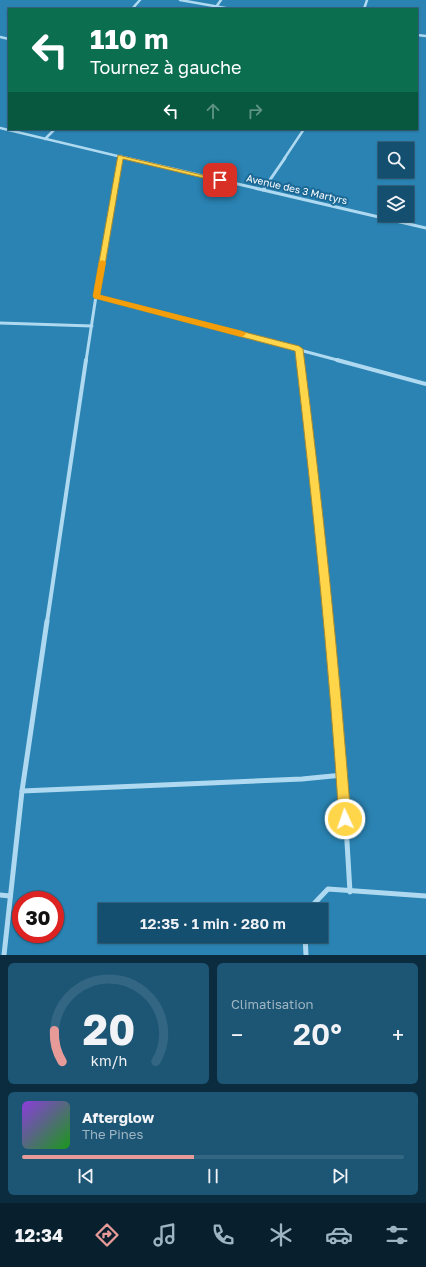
<!DOCTYPE html>
<html lang="fr">
<meta charset="utf-8">
<style>
body{margin:0;font-family:"Golos Text",sans-serif;background:#1d5675;color:#f1f3f6;height:100vh;display:flex;flex-direction:column;font-size:15px;white-space:nowrap}
*{box-sizing:border-box;margin:0}
p{font-size:13px;color:#9db5c3}
.icon{flex:none;width:22px;height:22px;fill:none;stroke:currentColor;stroke-width:2;stroke-linecap:round;stroke-linejoin:round}
.map{position:relative;height:955px;overflow:hidden}
.sheet{display:flex;flex-direction:column;gap:8px;padding:8px;background:#0b2b3e;flex:1}
.sheet>*{flex:none}
.hud{position:absolute;left:8px;top:8px;width:410px;height:122px;border-radius:0px;box-shadow:0 1px 3px #0004,0 0 0 1px #336683;background:#0b6e4f;color:#fff;overflow:hidden}
.tools{position:absolute;left:378px;top:142px;display:grid;gap:8px}
.tools a{display:grid;place-items:center;width:36px;height:36px;border-radius:0px;background:#144f70;box-shadow:0 1px 3px #0004,0 0 0 1px #336683;font-size:20px}
.speed{position:absolute;left:12px;top:891px;display:flex;gap:8px;font-size:20px;font-weight:700;text-align:center}
.speed>*{display:grid;place-content:center;width:52px;height:52px;border-radius:50%;background:#144f70;box-shadow:0 1px 3px #0004,0 0 0 1px #336683;line-height:1}
.speed .limit{border:6px solid #d22;background:#fff;color:#111}
.pin{position:absolute;display:grid;place-items:center;width:34px;height:34px;color:#fff;margin:-17px;border-radius:8px;box-shadow:0 2px 6px #0006}
.me{position:absolute;width:44px;margin:-22px;rotate:357deg;stroke-linejoin:round;filter:drop-shadow(0 0 3px #0008)}
.turn{display:flex;align-items:center;gap:14px;height:84px;padding:0 16px;font-size:18px}
.turn .icon{width:52px;height:52px;stroke-width:2.5}
.turn b{display:block;font-size:28px;line-height:34px}
.lanes{display:flex;align-items:center;height:38px;padding:0 16px;background:#0003;justify-content:center;gap:20px;direction:ltr}
.lanes .off{opacity:.35}
.big{font-size:30px;font-weight:600;line-height:1.1}
.sheet .widget{flex:1;display:flex;flex-direction:column;justify-content:center;gap:6px;min-width:0;padding:0 14px;border-radius:6px;background:#1d5675}
.sheet .dial{align-items:center;gap:0}
.dial svg{height:104px;overflow:visible;fill:none;stroke:#336683;stroke-width:7;stroke-linecap:round;text-anchor:middle}
.dial text{fill:#f1f3f6;stroke:none}
.song{display:flex;align-items:center;gap:12px}
.cover{width:48px;height:48px;border-radius:6px;background:linear-gradient(135deg,hsl(270 70% 55%),hsl(120 70% 35%))}
.played{height:4px;border-radius:2px;background:linear-gradient(90deg,#e69b98 45%,#336683 45%)}
.keys{display:flex;justify-content:space-around;direction:ltr}
.heat{display:flex;justify-content:space-between;align-items:center;font-size:22px;direction:ltr}
.sheet .tiles{flex:1;display:grid;gap:8px;grid-template-columns:1fr 1fr}
.widget:last-child{grid-column:span 2}
.trip{position:absolute;left:98px;top:903px;width:230px;height:40px;border-radius:0px;background:#144f70;box-shadow:0 1px 3px #0004,0 0 0 1px #336683;font-weight:600;line-height:40px;text-align:center}
.tabs{display:flex;height:64px;justify-content:space-around;align-items:center;background:#08202d;color:#9db5c3}
.tabs .icon{width:28px;height:28px}
.tabs .current{color:#e69b98}
.tabs b{font-size:18px;color:#f1f3f6}
.map>svg:first-child{display:block}
.green{fill:#2a83b2;fill-rule:evenodd}
.lines{fill:none;stroke-linecap:round;stroke-linejoin:round}
.street-far3{stroke:#aed9f0;stroke-width:2.5}
.street-far2{stroke:#aed9f0;stroke-width:3}
.street-far1{stroke:#aed9f0;stroke-width:4}
.street{stroke:#aed9f0;stroke-width:5}
.route{fill:#ffd54a;stroke:#a68a30}
.slow{fill:#f59e0b}
.labels{text-anchor:middle;stroke-width:4;stroke-linejoin:round;paint-order:stroke}
.far-street-label{font-size:10px;fill:#fff;stroke:#1b6996}
</style>
<div class="map">
<svg width="426" height="955" viewBox="0 0 426 955">
<rect width="100%" height="100%" fill="#1b6996"/>
<!-- green -->
<path class="green" d="M 0,0 L 426,0 L 426,955 L 0,955 ZM 9,9 L 417,9 L 417,129 L 9,129 ZM 385,149 L 407,149 L 407,171 L 385,171 ZM 385,193 L 407,193 L 407,215 L 385,215 ZM 21,900 L 55,900 L 55,934 L 21,934 ZM 105,910 L 321,910 L 321,936 L 105,936 Z"/>
<g class="lines">
<!-- street-far3 -->
<g class="street-far3">
<polyline points="180,0 231,9"/>
<polyline points="216,7 221,0"/>
<polyline points="132,9 140,0"/>
<polyline points="364,9 367,0"/>
<polyline points="417,35 426,36"/>
<polyline points="0,37 9,39"/>
<polyline points="0,128 130,159"/>
<polyline points="45,139 55,129"/>
<polyline points="121,159 121,156"/>
<polyline points="284,159 304,129"/>
</g>
<!-- street-far2 -->
<g class="street-far2">
<polyline points="126,158 426,228"/>
<polyline points="263,190 285,158"/>
<polyline points="96,296 341,361"/>
<polyline points="0,323 92,326"/>
<polyline points="299,349 301,361"/>
<polyline points="86,361 96,296 121,158"/>
</g>
<!-- street-far1 -->
<g class="street-far1">
<polyline points="300,360 328,622"/>
<polyline points="337,360 426,384"/>
<polyline points="47,622 86,360"/>
</g>
<!-- street -->
<g class="street">
<polyline points="328,621 343,775 350,892"/>
<polyline points="22,791 302,779 343,775"/>
<polyline points="0,895 10,896"/>
<polyline points="308,910 328,889 426,896"/>
<polyline points="305,936 306,955"/>
<polyline points="4,955 22,791 47,621"/>
</g>
</g>
<!-- route -->
<path class="route" d="M 118,155 L 223,180 L 220,182 L 123,159 L 100,295 L 299,346 L 303,349 C 323,505 339,662 351,819 L 350,823 L 345,825 L 341,823 L 339,819 C 329,663 313,506 295,351 L 94,298 L 93,296 Z"/>
<!-- slow -->
<polygon class="slow" points="102,260 106,262 100,295 242,331 246,334 242,337 94,298 93,296 99,262"/>
<g class="labels">
<!-- far-street labels -->
<g class="far-street-label">
<text transform="translate(297 189) rotate(13)" y="4">Avenue des 3 Martyrs</text>
</g>
</g>
</svg>
<div class="tools">
<a><svg class="icon" aria-label="search" viewBox="0 0 24 24"><circle cx="10" cy="10" r="6"/><path d="M15 15l6 6"/></svg></a>
<a><svg class="icon" aria-label="layers" viewBox="0 0 24 24"><path d="M12 4l9 5-9 5-9-5zM3 14l9 5 9-5"/></svg></a>
</div>
<div class="speed"><div class="limit">30</div></div>
<div class="pin" style="left:220px;top:180px;background:#d93025"><svg class="icon" aria-label="arrive" viewBox="0 0 24 24"><path d="M6 21V4h12l-3 4 3 4H6"/></svg></div>
<svg class="me" style="left:345px;top:819px" viewBox="-20 -20 40 40"><circle r="17" fill="#ffd54a" stroke="#fff" stroke-width="3"/><path d="M0-11L8 9 0 5-8 9z" fill="#fff"/></svg>
<div class="trip">12:35 · 1 min · 280 m</div>
<div class="hud">
<div class="turn"><svg class="icon" aria-label="left" viewBox="0 0 24 24"><path d="M17 20v-9H6M10 6l-5 5 5 5"/></svg><div><b>110 m</b>Tournez à gauche</div></div>
<div class="lanes"><svg class="icon" aria-label="left" viewBox="0 0 24 24"><path d="M17 20v-9H6M10 6l-5 5 5 5"/></svg><svg class="icon off" aria-label="ahead" viewBox="0 0 24 24"><path d="M12 20V5M6 11l6-6 6 6"/></svg><svg class="icon off" aria-label="right" viewBox="0 0 24 24"><path d="M7 20v-9h11M14 6l5 5-5 5"/></svg></div>
</div>
</div>
<section class="sheet">
<div class="tiles">
<div class="widget dial"><svg viewBox="0 0 100 80">
<path d="M14 69A42 42 0 1 1 86 69"/>
<path d="M14 69A42 42 0 0 1 8 45" stroke="#e69b98"/>
<text x="50" y="56" font-size="32" font-weight="700">20</text>
<text x="50" y="72" font-size="11">km/h</text>
</svg></div>
<div class="widget"><p>Climatisation</p>
<div class="heat"><a>−</a><b class="big">20°</b><a>+</a></div>
</div>
<div class="widget">
<div class="song"><i class="cover"></i><div><b>Afterglow</b><p>The Pines</p></div></div>
<div class="played"></div>
<div class="keys"><svg class="icon" aria-label="previous" viewBox="0 0 24 24"><path d="M18 5L8 12l10 7zM5 5v14"/></svg><svg class="icon" aria-label="pause" viewBox="0 0 24 24"><path d="M8 5v14M16 5v14"/></svg><svg class="icon" aria-label="next" viewBox="0 0 24 24"><path d="M6 5l10 7-10 7zM19 5v14"/></svg></div>
</div>
</div>
</section>
<nav class="tabs">
<b>12:34</b>
<svg class="icon current" aria-label="directions" viewBox="0 0 24 24"><path d="M12 3l9 9-9 9-9-9zM9 14v-3h6M13 9l2 2-2 2"/></svg>
<svg class="icon" aria-label="music" viewBox="0 0 24 24"><path d="M9 18V5l10-2v13"/><circle cx="6" cy="18" r="3"/><circle cx="16" cy="16" r="3"/></svg>
<svg class="icon" aria-label="phone" viewBox="0 0 24 24"><path d="M5 4h4l2 5-3 2q2 4 5 5l2-3 5 2v4C11 20 4 13 5 4z"/></svg>
<svg class="icon" aria-label="climate" viewBox="0 0 24 24"><path d="M12 3v18M4 7l16 10M4 17L20 7"/></svg>
<svg class="icon" aria-label="car" viewBox="0 0 24 24"><path d="M5 17H2v-5l4-1 3-4h7l3 4 3 1v5h-3M9 17h6M6 11h13"/><circle cx="7" cy="17" r="2"/><circle cx="17" cy="17" r="2"/></svg>
<svg class="icon" aria-label="filters" viewBox="0 0 24 24"><path d="M4 7h16M4 17h16"/><circle cx="9" cy="7" r="2"/><circle cx="15" cy="17" r="2"/></svg>
</nav>
